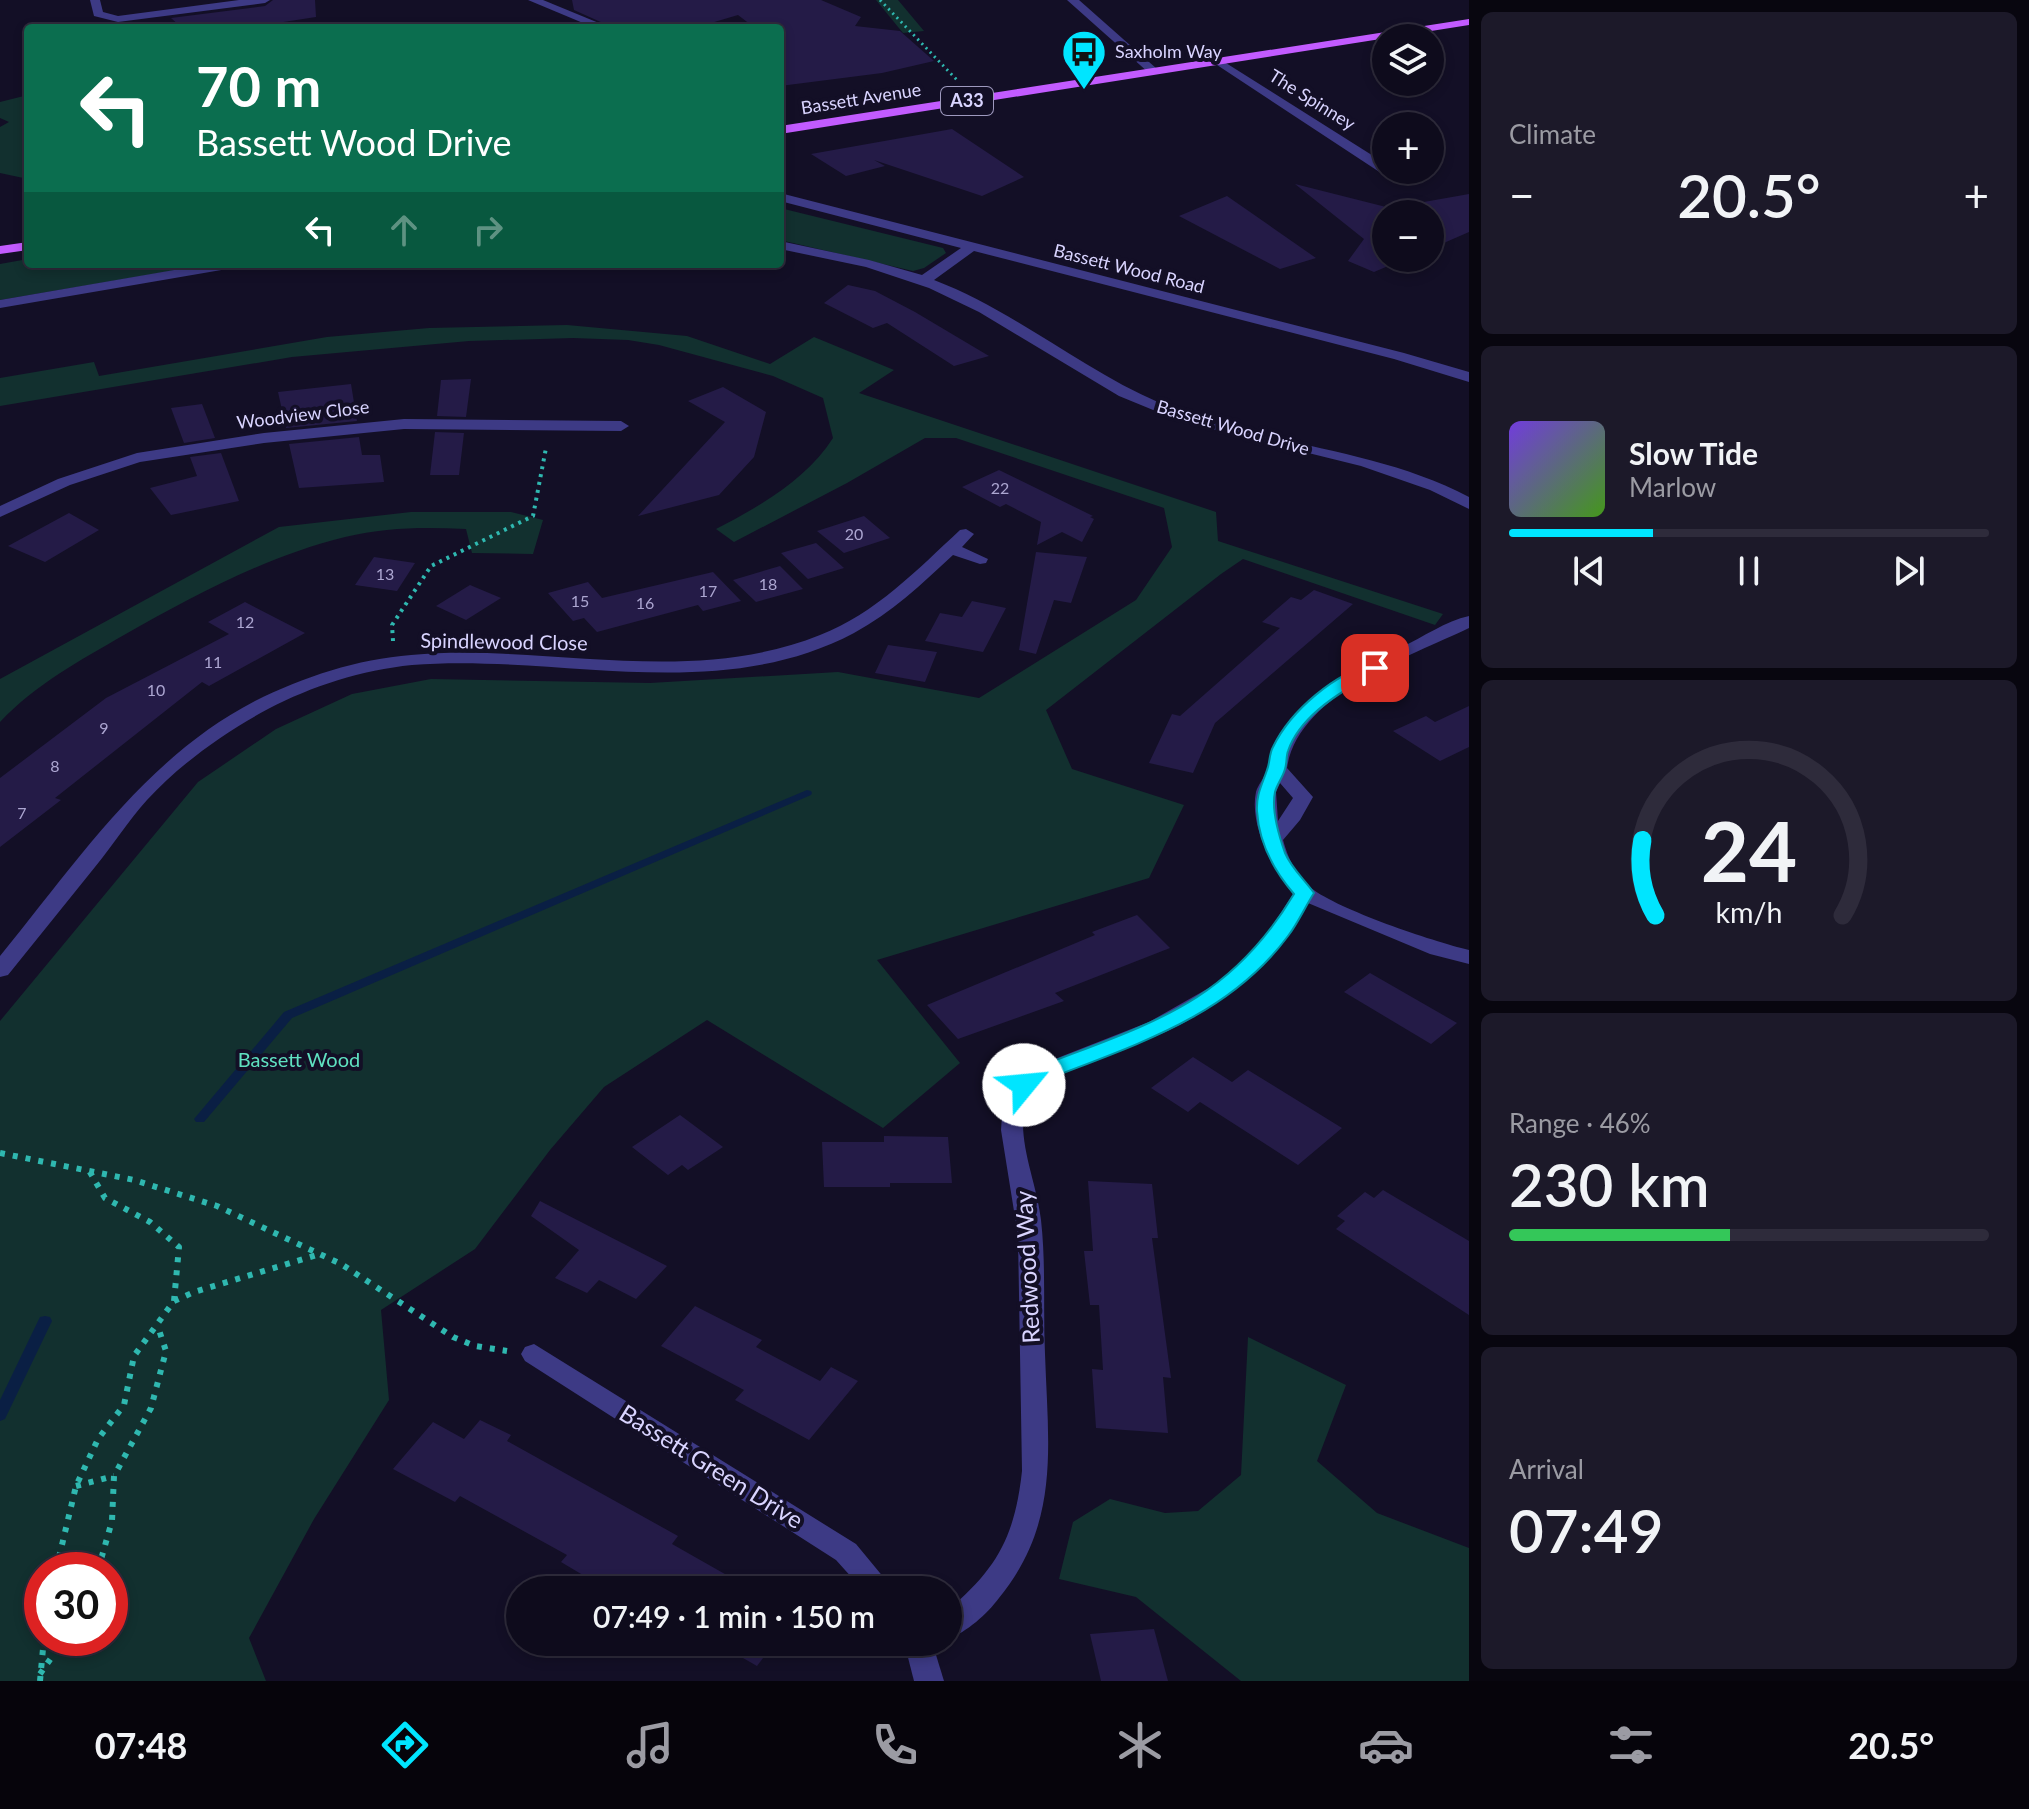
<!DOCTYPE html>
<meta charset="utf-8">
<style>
body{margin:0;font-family:Lato,sans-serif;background:#1c1929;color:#f1f3f6;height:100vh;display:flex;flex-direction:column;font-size:30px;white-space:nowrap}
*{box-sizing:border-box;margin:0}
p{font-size:26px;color:#9b9ba3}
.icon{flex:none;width:44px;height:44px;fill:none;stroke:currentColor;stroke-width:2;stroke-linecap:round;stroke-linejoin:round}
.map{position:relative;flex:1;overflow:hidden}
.details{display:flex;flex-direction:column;gap:12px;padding:12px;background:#08060f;width:560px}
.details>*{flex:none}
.hud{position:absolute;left:24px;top:24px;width:760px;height:244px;border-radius:8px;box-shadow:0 4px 12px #0003,0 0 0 2px #2e2b3b;background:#0b6e4f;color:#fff;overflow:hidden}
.buttons{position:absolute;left:1372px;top:24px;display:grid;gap:16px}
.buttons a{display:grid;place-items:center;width:72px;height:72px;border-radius:50%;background:#0e0b1c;box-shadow:0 4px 12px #0003,0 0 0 2px #2e2b3b;font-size:40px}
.speed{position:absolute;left:24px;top:1552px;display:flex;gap:16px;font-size:40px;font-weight:700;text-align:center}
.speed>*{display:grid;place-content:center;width:104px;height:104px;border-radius:50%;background:#0e0b1c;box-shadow:0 4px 12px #0003,0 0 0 2px #2e2b3b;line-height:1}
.speed .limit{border:12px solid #d22;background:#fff;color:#111}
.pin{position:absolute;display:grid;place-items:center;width:68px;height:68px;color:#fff;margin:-34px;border-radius:16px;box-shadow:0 4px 12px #0006}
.me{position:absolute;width:88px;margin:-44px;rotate:62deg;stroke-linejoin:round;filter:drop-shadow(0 0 6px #0008)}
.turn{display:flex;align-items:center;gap:28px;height:168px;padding:0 40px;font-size:36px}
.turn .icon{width:104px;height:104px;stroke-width:2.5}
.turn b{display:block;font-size:56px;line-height:68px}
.lanes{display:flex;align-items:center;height:76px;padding:0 40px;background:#0003;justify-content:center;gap:40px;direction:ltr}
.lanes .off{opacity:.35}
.big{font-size:60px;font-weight:600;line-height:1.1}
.details .tile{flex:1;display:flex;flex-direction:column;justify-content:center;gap:12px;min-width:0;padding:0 28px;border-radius:12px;background:#1c1929}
.details .dial{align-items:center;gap:0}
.dial svg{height:208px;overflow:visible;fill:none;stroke:#2e2b3b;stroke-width:7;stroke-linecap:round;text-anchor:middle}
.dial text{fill:#f1f3f6;stroke:none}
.song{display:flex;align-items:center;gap:24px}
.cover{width:96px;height:96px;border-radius:12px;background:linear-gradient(135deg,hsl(260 70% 55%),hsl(100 70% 35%))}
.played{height:8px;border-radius:4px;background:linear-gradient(90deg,#00e5ff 30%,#2e2b3b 30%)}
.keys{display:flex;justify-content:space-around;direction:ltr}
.heat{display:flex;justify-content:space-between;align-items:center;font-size:44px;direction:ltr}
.charge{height:12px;border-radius:6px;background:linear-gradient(90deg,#34c759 46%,#2e2b3b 0)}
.trip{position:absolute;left:506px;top:1576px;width:456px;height:80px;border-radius:40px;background:#0e0b1c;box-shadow:0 4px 12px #0003,0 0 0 2px #2e2b3b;font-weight:600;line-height:80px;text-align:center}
.tab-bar{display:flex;height:128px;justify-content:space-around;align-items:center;background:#06040b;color:#9b9ba3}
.tab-bar .icon{width:56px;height:56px}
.tab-bar .on{color:#00e5ff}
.tab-bar b{font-size:36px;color:#f1f3f6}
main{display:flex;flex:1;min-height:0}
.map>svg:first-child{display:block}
.green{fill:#12302f;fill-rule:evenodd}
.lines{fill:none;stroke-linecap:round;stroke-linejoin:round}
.stream{fill:#0a1f44;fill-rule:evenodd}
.building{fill:#241b47}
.path-far2{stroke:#2fb8b0;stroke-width:3;stroke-dasharray:2 4;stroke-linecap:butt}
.path-far1{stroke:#2fb8b0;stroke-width:4;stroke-dasharray:3 5;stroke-linecap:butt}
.path{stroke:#2fb8b0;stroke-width:6;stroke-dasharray:5 8;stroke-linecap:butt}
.street{fill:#3d3a85;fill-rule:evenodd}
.primary{fill:#c25bff;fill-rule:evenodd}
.route{fill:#00e5ff;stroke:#0095a6;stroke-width:2}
.labels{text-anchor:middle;stroke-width:8;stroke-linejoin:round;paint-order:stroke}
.number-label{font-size:16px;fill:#aca6d1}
.far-poi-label{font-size:18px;fill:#d9d4ff;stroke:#130f26;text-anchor:start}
.far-street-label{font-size:18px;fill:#d9d4ff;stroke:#130f26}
.shield{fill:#130f26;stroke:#9e99be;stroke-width:2}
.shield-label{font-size:18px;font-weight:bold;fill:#d9d4ff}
.street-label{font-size:20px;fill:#d9d4ff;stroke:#130f26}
.park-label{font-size:20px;fill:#5fe0c0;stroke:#130f26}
.near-street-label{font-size:24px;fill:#d9d4ff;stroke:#130f26}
</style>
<main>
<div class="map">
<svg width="1469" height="1681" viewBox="0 0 1469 1681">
<rect width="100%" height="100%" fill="#130f26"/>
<!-- green -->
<g class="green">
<polygon points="876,0 898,0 924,31 903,33"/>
<polygon points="28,95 28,179 0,173 0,127 9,122 0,118 0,102"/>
<polygon points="780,208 943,248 946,253 924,268 913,271 780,240"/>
<polygon points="28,259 28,264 213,264 0,300 0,264"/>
<path d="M 567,325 L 687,336 L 770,364 L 814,337 L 894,370 L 859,393 L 1216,512 L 1218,541 L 1443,614 L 1435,625 L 1243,559 L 1221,574 L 1046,710 L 1072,769 L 1184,805 L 1149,878 L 877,960 L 960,1063 L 883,1128 L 707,1020 L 604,1087 L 550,1150 L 475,1249 L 381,1310 L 389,1400 L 314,1519 L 249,1638 L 266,1681 L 0,1681 L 0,1021 L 198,782 L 276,729 L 352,694 L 431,679 L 650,683 L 838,672 L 979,698 L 1136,600 L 1172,547 L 1164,508 L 956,438 L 925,438 L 847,483 L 734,542 L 716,529 C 759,507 807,479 833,438 L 823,398 L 773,376 L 659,345 L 628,340 L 573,338 L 469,341 L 292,357 L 0,406 L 0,378 L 94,362 L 99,376 L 327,337 L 429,328 ZM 42,1570 L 110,1570 L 110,1638 L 42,1638 Z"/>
<path d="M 411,512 L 511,512 L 543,520 L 533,554 L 472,553 L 466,529 C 425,527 386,527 345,537 C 267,556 193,596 124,635 C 79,661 36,684 0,722 L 0,679 L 279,527 Z"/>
<polygon points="1248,1337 1346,1385 1317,1461 1377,1513 1469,1548 1469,1681 1241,1681 1136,1597 1059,1579 1073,1522 1110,1499 1165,1513 1198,1511 1241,1475"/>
</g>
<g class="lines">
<!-- stream -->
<g class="stream">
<polygon points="807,790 811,791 812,793 811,795 292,1018 204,1122 196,1122 194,1119 284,1012"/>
<polygon points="45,1316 50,1317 52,1321 5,1419 0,1421 0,1400 38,1321 40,1317"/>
</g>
</g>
<!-- building -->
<g class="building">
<polygon points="273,0 315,0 316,17 245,28 182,28 171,18 265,6"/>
<polygon points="572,0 821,0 861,17 855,26 900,31 934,61 882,73 780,86 780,28 755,28 738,15 694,28 614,28 574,10"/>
<polygon points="952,129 1024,177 982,196 874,160 885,166 846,176 811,154"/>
<polygon points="1295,184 1390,208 1469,194 1469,232 1430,249 1430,214 1386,214 1386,258 1407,258 1374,272 1348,261 1364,239"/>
<polygon points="1227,196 1316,258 1280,269 1179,216"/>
<polygon points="848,285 875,291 915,312 989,356 954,366 887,323 873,328 824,303"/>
<polygon points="471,379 466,417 437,416 441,380"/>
<polygon points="351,384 357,421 286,428 278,392"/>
<polygon points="723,387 766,412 754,457 719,495 638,516 725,422 688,401"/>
<polygon points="202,404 215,438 184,443 171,408"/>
<polygon points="435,432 464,433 459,475 430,475"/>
<polygon points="359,437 362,455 380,455 384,482 299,488 289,444"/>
<polygon points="221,453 239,501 171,515 150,488 197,476 190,457"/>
<polygon points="999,470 1093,516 1090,517 1094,519 1082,542 1062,532 1037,545 1041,522 1006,504 1000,507 962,487"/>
<polygon points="69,513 99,530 45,562 8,546"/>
<polygon points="864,516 890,538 844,553 817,531"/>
<polygon points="816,543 844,568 808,579 781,553"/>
<polygon points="1036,552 1087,557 1071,603 1054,600 1036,654 1019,650"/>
<polygon points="374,557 415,563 397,591 355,585"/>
<polygon points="780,566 803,589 756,602 733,580"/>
<polygon points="713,572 741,601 703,611 698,605 597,632 584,618 573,621 548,593 588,582 602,598"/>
<polygon points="470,585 501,598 466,620 436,606"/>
<polygon points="1314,590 1353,604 1215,723 1193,773 1149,763 1172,714 1180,716 1280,628 1262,622 1291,597 1301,600"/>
<polygon points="972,601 1006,608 983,652 925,641 940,613 962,617"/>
<polygon points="245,602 305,633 209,686 202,682 55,798 61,800 0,847 0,778 106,698 229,634 208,622"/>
<polygon points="888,645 937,652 925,682 875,673"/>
<polygon points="1469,706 1469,747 1440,761 1393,731 1426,716 1435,722"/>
<polygon points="1137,915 1170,948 1055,993 1064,1001 958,1039 927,1005 1095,935 1092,932"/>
<polygon points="1370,973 1457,1023 1431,1044 1344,992"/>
<polygon points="1193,1057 1232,1082 1248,1070 1342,1128 1298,1165 1200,1102 1188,1112 1151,1088"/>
<polygon points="680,1115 723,1147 688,1170 682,1165 668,1175 632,1147"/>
<polygon points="884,1136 948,1137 952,1183 890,1183 890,1187 824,1187 822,1142 884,1142"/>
<polygon points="1088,1181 1152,1184 1158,1238 1152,1238 1171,1378 1163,1377 1168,1433 1096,1428 1092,1369 1103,1370 1099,1305 1090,1305 1084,1251 1093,1251"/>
<polygon points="1383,1190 1469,1241 1469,1315 1336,1229 1345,1221 1337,1216 1365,1192 1374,1198"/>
<polygon points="540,1201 667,1266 636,1299 599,1280 587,1293 555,1278 579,1250 531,1216"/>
<polygon points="695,1306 762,1340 756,1347 820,1381 831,1367 858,1381 809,1440 735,1400 744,1390 661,1346"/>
<polygon points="480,1420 511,1435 507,1441 678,1536 672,1544 753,1590 608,1590 561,1562 567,1555 460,1496 455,1502 393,1469 433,1422 464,1439"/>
<polygon points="1154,1629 1168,1681 1101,1681 1090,1634"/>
<polygon points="715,1642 775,1642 757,1666"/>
</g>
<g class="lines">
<!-- path-far2 -->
<polyline class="path-far2" points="880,0 957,80"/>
<!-- path-far1 -->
<polyline class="path-far1" points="393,641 392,625 431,566 533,516 546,448"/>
<!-- path -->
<g class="path">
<polyline points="0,1153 134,1180 217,1206 341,1264 453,1337 475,1346 507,1351"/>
<polyline points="174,1301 194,1292 320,1254"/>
<polyline points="76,1486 114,1476"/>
<polyline points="56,1570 76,1486 98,1439 124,1405 134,1356 174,1301 179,1247 150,1222 105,1198 87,1167"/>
<polyline points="98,1570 112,1521 114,1476 151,1408 166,1351 158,1327"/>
<polyline points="40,1674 65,1638"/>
<polyline points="40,1681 44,1638"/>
</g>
<!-- street -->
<g class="street">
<polygon points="90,0 100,0 103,12 118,16 239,0 270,0 265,3 118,22 94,16"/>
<polygon points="528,0 543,0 611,28 595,28"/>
<polygon points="1067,0 1079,0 1157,69 1157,73 1149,73"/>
<polygon points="1218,58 1386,164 1386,170 1392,170 1381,173 1214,63 1212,61"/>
<path d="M 780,193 L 1404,353 L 1469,372 L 1469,382 L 1394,359 L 974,251 L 934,280 C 1015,311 1081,369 1160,403 C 1260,446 1372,446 1469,497 L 1469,509 L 1430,490 L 1361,466 L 1180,421 L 1119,396 L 979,312 L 929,288 L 866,267 L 780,249 L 780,241 L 869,260 L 922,275 L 961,248 L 780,201 Z"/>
<polygon points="209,264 240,264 233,268 0,308 0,300"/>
<polygon points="404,419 621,421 629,426 621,431 404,429 264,443 140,462 70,485 0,517 0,506 58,479 137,453 264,433"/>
<path d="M 966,529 L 974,534 L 962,547 L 988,559 L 986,563 L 980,564 L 953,555 C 922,584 891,613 854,633 C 716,706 557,653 412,665 C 362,670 312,686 268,709 C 225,732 180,764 147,800 C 128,821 113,845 95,867 C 66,903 37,939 8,975 L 0,977 L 0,956 C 77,862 145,758 255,701 C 303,677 358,659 411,655 C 548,643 688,688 820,635 C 875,614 918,569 960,530 Z"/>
<path d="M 1469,616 L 1469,628 C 1409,657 1298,694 1287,768 L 1313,797 L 1300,820 L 1283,840 C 1288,858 1296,876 1311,888 C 1339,910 1432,941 1469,950 L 1469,964 L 1430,954 L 1308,903 C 1271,962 1227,1004 1163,1033 C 1127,1050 1048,1069 1026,1100 C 1015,1138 1037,1182 1041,1220 C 1046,1264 1043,1309 1045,1354 C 1048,1445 1061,1522 999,1598 C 987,1614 967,1632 948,1639 L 948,1610 C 998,1568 1015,1535 1022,1471 L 1018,1236 L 1001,1130 L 1003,1100 L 1015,1082 L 1032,1068 L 1149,1022 L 1214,985 L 1244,960 L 1271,928 L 1293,894 C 1273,870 1249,825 1256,792 C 1258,785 1264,778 1267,770 C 1270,762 1269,754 1273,746 C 1298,695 1353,671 1402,647 C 1423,637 1446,621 1469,616 ZM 1280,783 L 1293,798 L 1278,821 L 1276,792 Z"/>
<polygon points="534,1344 856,1544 894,1590 863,1590 836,1560 525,1361 521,1354 525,1347"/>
<polygon points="904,1642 932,1642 944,1681 914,1681"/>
</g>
<!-- primary -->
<g class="primary">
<polygon points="1469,19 1469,25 780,134 780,126"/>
<polygon points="28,242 28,250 0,254 0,246"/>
</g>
</g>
<!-- route -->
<path class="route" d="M 1375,663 L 1383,668 L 1381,671 C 1347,687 1301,713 1288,751 C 1286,756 1287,763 1285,769 C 1283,777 1277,784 1275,792 C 1271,810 1279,836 1285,853 C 1292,869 1304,879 1314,893 C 1305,907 1298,923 1288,936 C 1229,1016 1137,1044 1048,1079 L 1031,1090 L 1017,1090 L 1014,1085 L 1033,1069 C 1147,1024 1227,1006 1294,894 C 1274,871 1259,843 1257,811 C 1256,795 1262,785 1267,770 C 1270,763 1269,754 1273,747 C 1291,710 1335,673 1375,663 Z"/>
<!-- icons -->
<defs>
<g id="bus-pin" transform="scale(2.3)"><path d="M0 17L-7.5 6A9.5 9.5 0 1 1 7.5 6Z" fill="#00e5ff" stroke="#130f26"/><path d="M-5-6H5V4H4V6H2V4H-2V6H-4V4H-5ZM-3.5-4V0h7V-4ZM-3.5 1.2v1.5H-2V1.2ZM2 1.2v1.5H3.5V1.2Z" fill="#111"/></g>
</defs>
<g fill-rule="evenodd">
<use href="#bus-pin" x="1084" y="52"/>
</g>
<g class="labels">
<!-- number labels -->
<g class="number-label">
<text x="1000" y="494">22</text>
<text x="854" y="540">20</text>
<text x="385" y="580">13</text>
<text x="768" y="590">18</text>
<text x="708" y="597">17</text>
<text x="580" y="607">15</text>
<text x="645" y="609">16</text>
<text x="245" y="628">12</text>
<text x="213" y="668">11</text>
<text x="156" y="696">10</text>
<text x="104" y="734">9</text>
<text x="55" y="772">8</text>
<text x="22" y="819">7</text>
</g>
<!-- far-poi labels -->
<g class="far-poi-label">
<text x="1115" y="58">Saxholm Way</text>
</g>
<!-- far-street labels -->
<g class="far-street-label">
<text transform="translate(861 99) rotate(-9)" y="6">Bassett Avenue</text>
<text transform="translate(1312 100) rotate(32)" y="6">The Spinney</text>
<text transform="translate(1129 269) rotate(14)" y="6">Bassett Wood Road</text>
<text transform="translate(303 415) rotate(-7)" y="6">Woodview Close</text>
<text transform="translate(1233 428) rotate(16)" y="6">Bassett Wood Drive</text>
</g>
<!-- shield labels -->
<rect class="shield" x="941" y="87" width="52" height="28" rx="6"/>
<g class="shield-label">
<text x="967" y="107">A33</text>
</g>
<!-- street labels -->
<g class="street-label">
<text transform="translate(504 642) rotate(1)" y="7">Spindlewood Close</text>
</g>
<!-- park labels -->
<g class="park-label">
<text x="299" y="1067">Bassett Wood</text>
</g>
<!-- near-street labels -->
<g class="near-street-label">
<text transform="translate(1028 1267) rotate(-93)" y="8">Redwood Way</text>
<text transform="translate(711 1467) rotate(32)" y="8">Bassett Green Drive</text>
</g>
</g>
</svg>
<div class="buttons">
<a><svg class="icon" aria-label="layers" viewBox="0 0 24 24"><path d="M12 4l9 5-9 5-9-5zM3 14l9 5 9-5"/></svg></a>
<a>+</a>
<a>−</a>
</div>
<div class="speed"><div class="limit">30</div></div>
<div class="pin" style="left:1375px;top:668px;background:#d93025"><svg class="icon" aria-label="arrive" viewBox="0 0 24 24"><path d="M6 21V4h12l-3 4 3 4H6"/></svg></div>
<svg class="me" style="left:1024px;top:1085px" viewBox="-20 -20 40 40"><circle r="19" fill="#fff"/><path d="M0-13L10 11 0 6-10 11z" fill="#00e5ff"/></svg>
<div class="trip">07:49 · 1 min · 150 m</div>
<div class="hud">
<div class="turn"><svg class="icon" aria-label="left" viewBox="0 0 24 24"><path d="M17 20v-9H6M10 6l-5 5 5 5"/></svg><div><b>70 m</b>Bassett Wood Drive</div></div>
<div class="lanes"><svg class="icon" aria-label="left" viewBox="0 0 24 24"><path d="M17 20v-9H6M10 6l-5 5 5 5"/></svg><svg class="icon off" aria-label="ahead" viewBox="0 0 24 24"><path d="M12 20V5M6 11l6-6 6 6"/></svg><svg class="icon off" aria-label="right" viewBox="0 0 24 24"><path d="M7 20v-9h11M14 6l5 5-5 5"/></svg></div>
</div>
</div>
<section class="details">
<div class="tile"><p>Climate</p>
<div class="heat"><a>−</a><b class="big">20.5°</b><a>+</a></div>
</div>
<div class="tile">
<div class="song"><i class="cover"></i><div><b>Slow Tide</b><p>Marlow</p></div></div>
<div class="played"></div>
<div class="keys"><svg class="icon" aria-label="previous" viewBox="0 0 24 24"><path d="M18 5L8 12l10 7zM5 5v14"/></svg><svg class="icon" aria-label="pause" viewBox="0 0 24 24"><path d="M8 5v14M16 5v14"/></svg><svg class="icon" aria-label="next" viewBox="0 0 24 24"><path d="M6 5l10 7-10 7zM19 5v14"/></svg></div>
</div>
<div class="tile dial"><svg viewBox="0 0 100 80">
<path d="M14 69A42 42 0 1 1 86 69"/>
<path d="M14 69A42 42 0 0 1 9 40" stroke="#00e5ff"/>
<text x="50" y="56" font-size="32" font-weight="700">24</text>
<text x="50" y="72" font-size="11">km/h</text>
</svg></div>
<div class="tile"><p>Range · 46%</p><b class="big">230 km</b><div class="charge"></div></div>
<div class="tile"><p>Arrival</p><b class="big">07:49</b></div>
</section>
</main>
<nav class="tab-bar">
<b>07:48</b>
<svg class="icon on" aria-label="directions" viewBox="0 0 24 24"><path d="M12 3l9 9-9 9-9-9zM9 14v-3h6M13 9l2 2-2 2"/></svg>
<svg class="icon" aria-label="music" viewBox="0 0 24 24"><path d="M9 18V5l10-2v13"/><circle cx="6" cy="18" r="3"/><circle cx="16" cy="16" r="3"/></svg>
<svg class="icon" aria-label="phone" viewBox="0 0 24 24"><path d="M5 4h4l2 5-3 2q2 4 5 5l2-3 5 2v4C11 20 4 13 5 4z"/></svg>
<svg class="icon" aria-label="climate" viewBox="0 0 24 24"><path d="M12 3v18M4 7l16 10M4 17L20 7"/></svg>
<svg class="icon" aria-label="car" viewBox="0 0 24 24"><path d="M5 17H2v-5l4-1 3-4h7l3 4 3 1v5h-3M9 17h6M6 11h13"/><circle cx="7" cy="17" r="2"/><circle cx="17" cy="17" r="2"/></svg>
<svg class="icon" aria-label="filters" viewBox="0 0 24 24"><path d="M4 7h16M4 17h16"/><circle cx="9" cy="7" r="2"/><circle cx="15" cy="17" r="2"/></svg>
<b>20.5°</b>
</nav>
